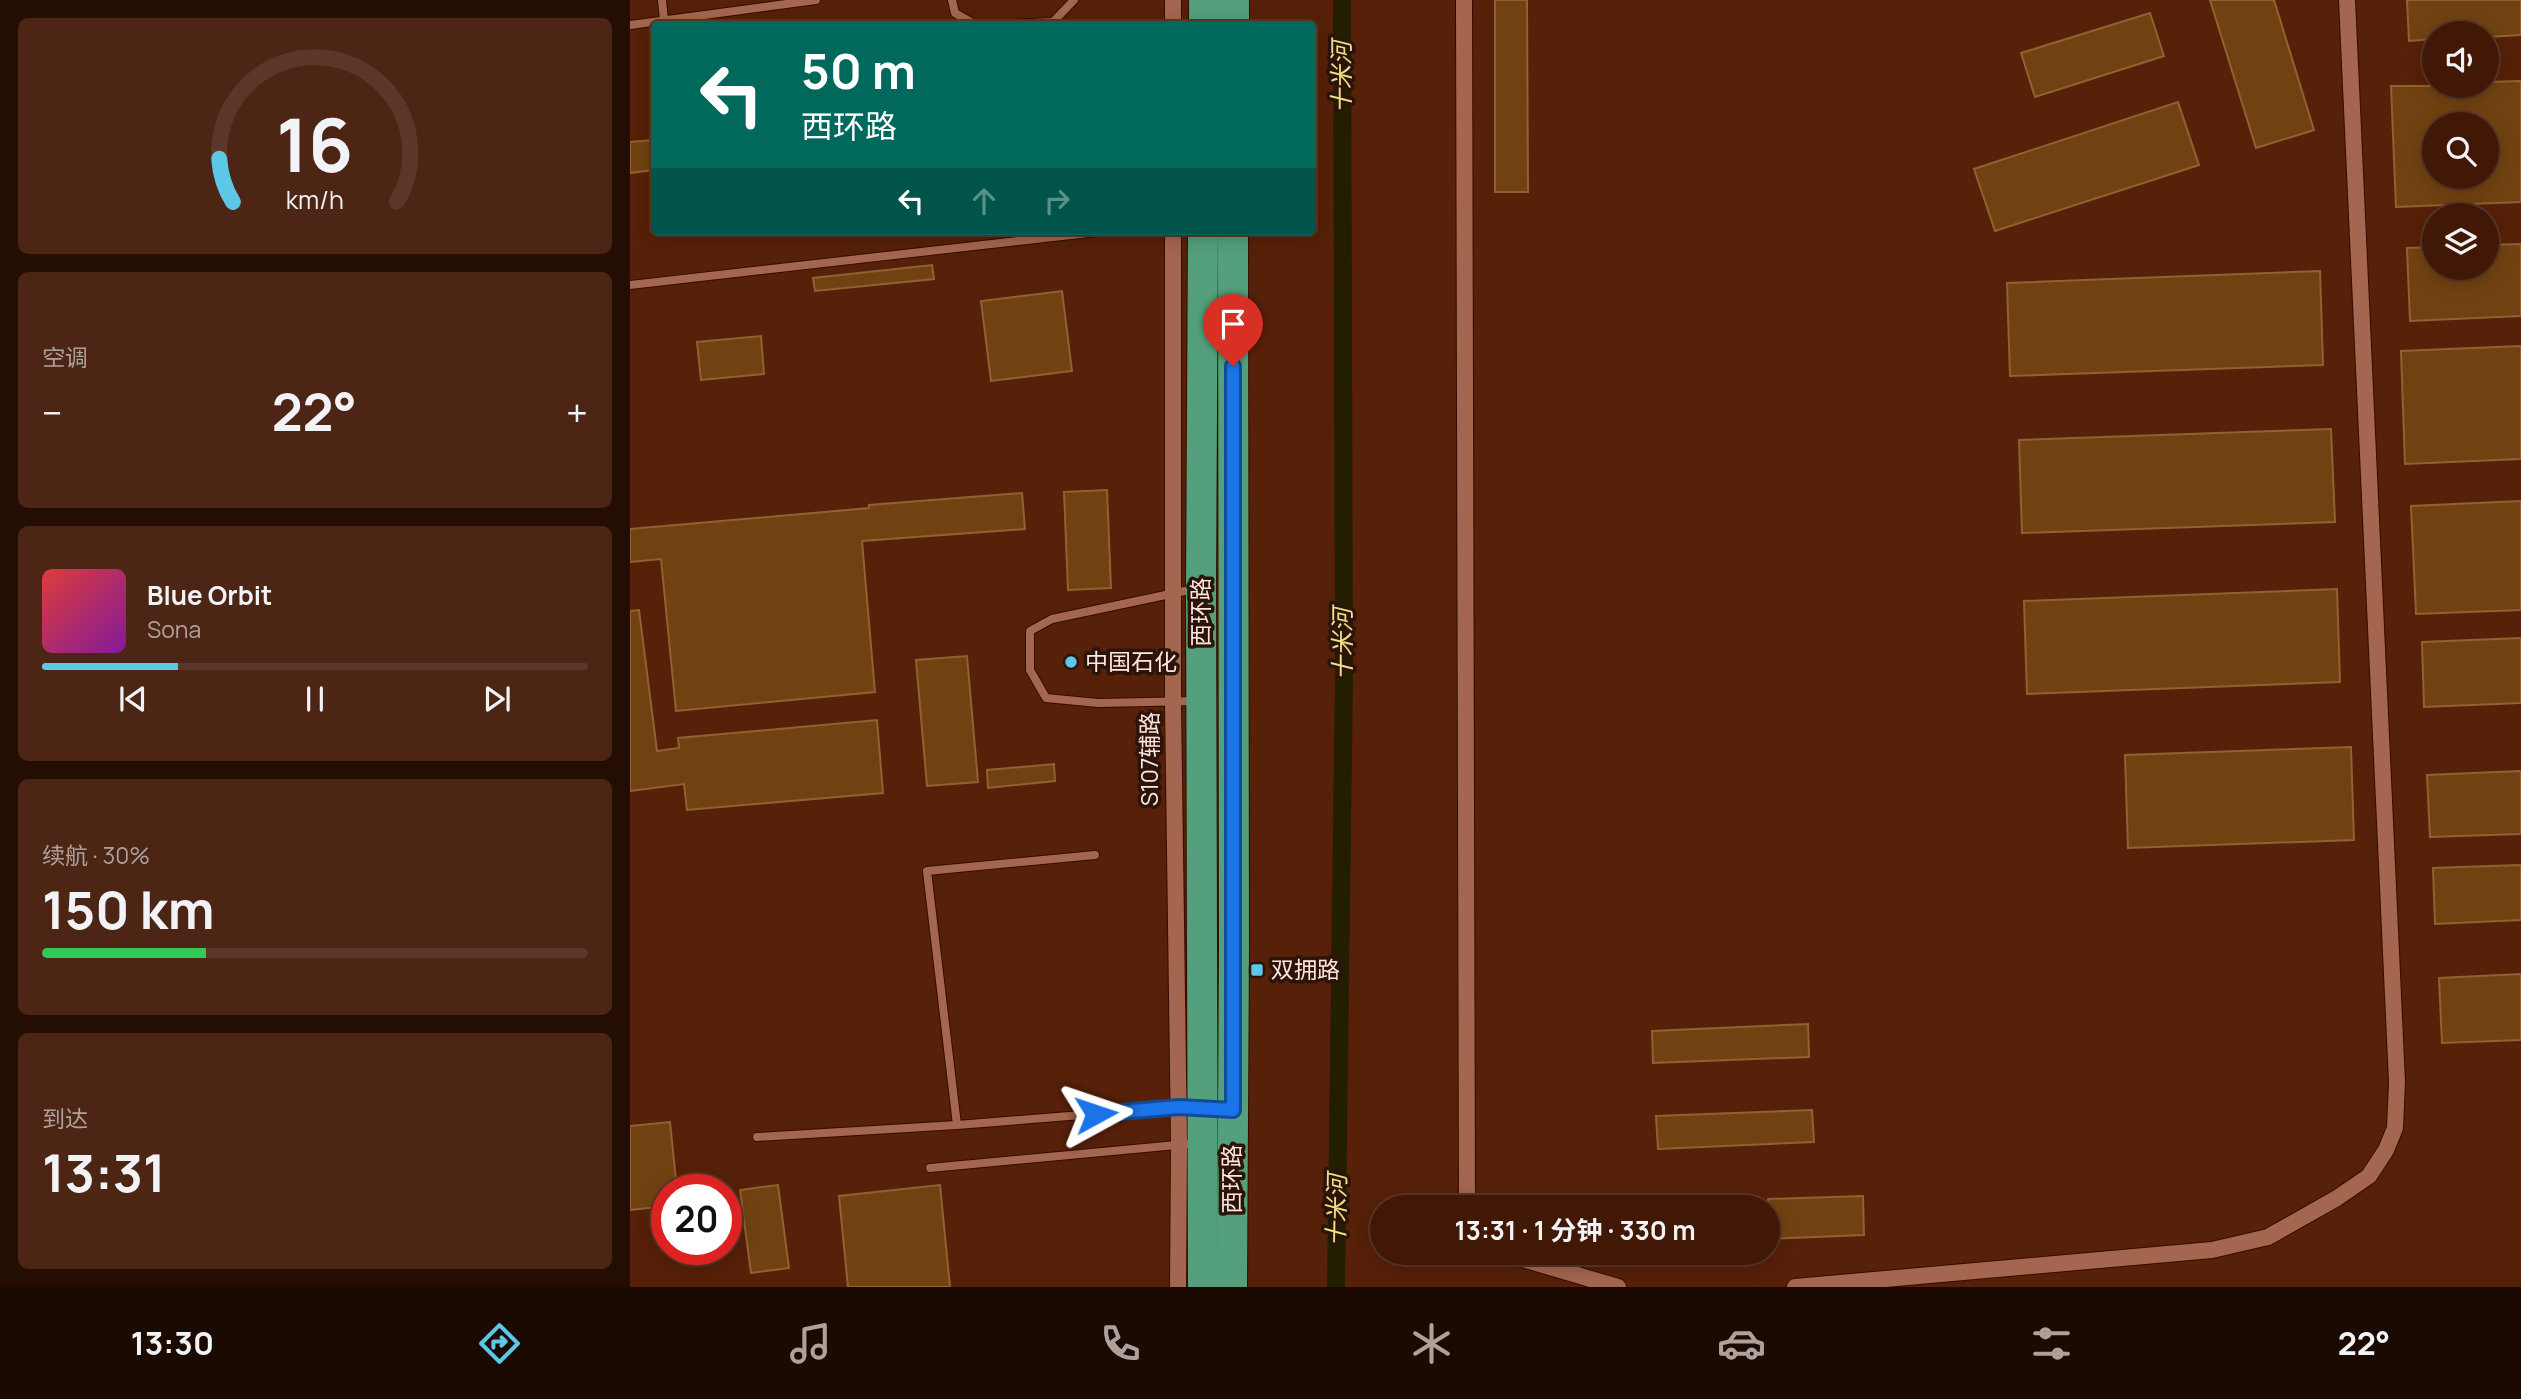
<!DOCTYPE html>
<html lang="zh">
<meta charset="utf-8">
<style>
body{margin:0;font-family:Manrope,"Noto Sans SC",sans-serif;background:#4c2514;color:#f1f3f6;height:100vh;display:flex;flex-direction:column;font-size:26px;white-space:nowrap}
*{box-sizing:border-box;margin:0}
p{font-size:23px;color:#aea09b}
.icon{flex:none;width:38px;height:38px;fill:none;stroke:currentColor;stroke-width:2;stroke-linecap:round;stroke-linejoin:round}
.map{position:relative;flex:1;overflow:hidden}
.drawer{display:flex;flex-direction:column;gap:18px;padding:18px;background:#240d03;width:630px}
.drawer>*{flex:none}
.top-card{position:absolute;left:21px;top:21px;width:665px;height:214px;border-radius:7px;box-shadow:0 4px 18px #0003,0 0 0 2px #5a3728;background:#00695c;color:#fff;overflow:hidden}
.tools{position:absolute;left:1792px;top:21px;display:grid;gap:14px}
.tools a{display:grid;place-items:center;width:77px;height:77px;border-radius:50%;background:#411806;box-shadow:0 4px 18px #0003,0 0 0 2px #5a3728;font-size:35px}
.speed{position:absolute;left:21px;top:1174px;display:flex;gap:14px;font-size:35px;font-weight:700;text-align:center}
.speed>*{display:grid;place-content:center;width:91px;height:91px;border-radius:50%;background:#411806;box-shadow:0 4px 18px #0003,0 0 0 2px #5a3728;line-height:1}
.speed .limit{border:10px solid #d22;background:#fff;color:#111}
.pin{position:absolute;display:grid;place-items:center;width:60px;height:60px;color:#fff;margin:-72px -30px;border-radius:50% 50% 50% 0;rotate:-45deg;box-shadow:0 0 7px #0007}
.pin .icon{rotate:45deg}
.me{position:absolute;width:77px;margin:-38px;rotate:85deg;stroke-linejoin:round;filter:drop-shadow(0 0 5px #0008)}
.turn{display:flex;align-items:center;gap:24px;height:147px;padding:0 35px;font-size:32px}
.turn .icon{width:91px;height:91px;stroke-width:2.5}
.turn b{display:block;font-size:49px;line-height:60px}
.lanes{display:flex;align-items:center;height:66px;padding:0 35px;background:#0003;justify-content:center;gap:35px;direction:ltr}
.lanes .off{opacity:.35}
.big{font-size:52px;font-weight:700;line-height:1.1}
.drawer .card{flex:1;display:flex;flex-direction:column;justify-content:center;gap:10px;min-width:0;padding:0 24px;border-radius:10px;background:#4c2514}
.drawer .dial{align-items:center;gap:0}
.dial svg{height:182px;overflow:visible;fill:none;stroke:#5a3728;stroke-width:7;stroke-linecap:round;text-anchor:middle}
.dial text{fill:#f1f3f6;stroke:none}
.song{display:flex;align-items:center;gap:21px}
.cover{width:84px;height:84px;border-radius:10px;background:linear-gradient(135deg,hsl(0 70% 55%),hsl(290 70% 35%))}
.played{height:7px;border-radius:4px;background:linear-gradient(90deg,#5dc7e8 25%,#5a3728 25%)}
.keys{display:flex;justify-content:space-around;direction:ltr}
.heat{display:flex;justify-content:space-between;align-items:center;font-size:38px;direction:ltr}
.charge{height:10px;border-radius:5px;background:linear-gradient(90deg,#34c759 30%,#5a3728 0)}
.trip{position:absolute;left:740px;top:1195px;width:410px;height:70px;border-radius:35px;background:#411806;box-shadow:0 4px 18px #0003,0 0 0 2px #5a3728;font-weight:700;line-height:70px;text-align:center}
.tabs{display:flex;height:112px;justify-content:space-around;align-items:center;background:#1a0a02;color:#aea09b}
.tabs .icon{width:49px;height:49px}
.tabs .on{color:#5dc7e8}
.tabs b{font-size:32px;color:#f1f3f6}
main{display:flex;flex:1;min-height:0}
.map>svg:first-child{display:block}
.lines{fill:none;stroke-linecap:round;stroke-linejoin:round}
.canal{stroke:#231e00;stroke-width:18}
.building{fill:#714211;stroke:#926033;stroke-width:2;fill-rule:evenodd}
.lane-casing{stroke:#350c00;stroke-width:10}
.street-casing{stroke:#350c00;stroke-width:18}
.highway-casing{stroke:#350c00;stroke-width:32}
.lane{stroke:#a4664e;stroke-width:8}
.street{stroke:#a4664e;stroke-width:16}
.highway{stroke:#549f7c;stroke-width:30}
.route-casing{stroke:#114b97;stroke-width:18}
.route{stroke:#1a73e8;stroke-width:12}
.poi-dot{fill:#5dc7e8;stroke:#2c140a;stroke-width:2.5}
.labels{text-anchor:middle;stroke-width:7;stroke-linejoin:round;paint-order:stroke}
.street-label{font-size:23px;fill:#fde7df;stroke:#2c140a}
.poi-label{font-size:23px;fill:#fde7df;stroke:#2c140a;text-anchor:start}
.water-label{font-size:24px;font-style:italic;fill:#eee185;stroke:#2c140a}
</style>
<main>
<section class="drawer">
<div class="card dial"><svg viewBox="0 0 100 80">
<path d="M14 69A42 42 0 1 1 86 69"/>
<path d="M14 69A42 42 0 0 1 8 50" stroke="#5dc7e8"/>
<text x="50" y="56" font-size="32" font-weight="700">16</text>
<text x="50" y="72" font-size="11">km/h</text>
</svg></div>
<div class="card"><p>空调</p>
<div class="heat"><a>−</a><b class="big">22°</b><a>+</a></div>
</div>
<div class="card">
<div class="song"><i class="cover"></i><div><b>Blue Orbit</b><p>Sona</p></div></div>
<div class="played"></div>
<div class="keys"><svg class="icon" aria-label="previous" viewBox="0 0 24 24"><path d="M18 5L8 12l10 7zM5 5v14"/></svg><svg class="icon" aria-label="pause" viewBox="0 0 24 24"><path d="M8 5v14M16 5v14"/></svg><svg class="icon" aria-label="next" viewBox="0 0 24 24"><path d="M6 5l10 7-10 7zM19 5v14"/></svg></div>
</div>
<div class="card"><p>续航 · 30%</p><b class="big">150 km</b><div class="charge"></div></div>
<div class="card"><p>到达</p><b class="big">13:31</b></div>
</section>
<div class="map">
<svg width="1891" height="1287" viewBox="0 0 1891 1287">
<rect width="100%" height="100%" fill="#572008"/>
<g class="lines">
<!-- canal -->
<polyline class="canal" points="706,1287 714,677 712,0"/>
</g>
<!-- building -->
<g class="building">
<polygon points="865,0 897,0 898,192 865,192"/>
<polygon points="1580,0 1644,0 1684,130 1626,148"/>
<polygon points="1777,0 1891,0 1891,35 1857,37 1857,33 1804,33 1804,39 1779,41"/>
<polygon points="1520,13 1534,56 1405,97 1391,53"/>
<path d="M 1891,81 L 1891,202 L 1766,207 L 1761,86 L 1857,86 L 1857,82 ZM 1804,124 L 1857,124 L 1857,177 L 1804,177 Z"/>
<polygon points="1548,102 1569,165 1365,231 1344,169"/>
<polygon points="23,140 24,170 0,173 0,142"/>
<polygon points="1891,244 1891,316 1780,321 1777,248 1804,247 1804,268 1857,268 1857,245"/>
<polygon points="302,265 304,279 185,291 183,278"/>
<polygon points="1690,271 1693,365 1380,376 1377,283"/>
<polygon points="432,291 442,371 361,381 351,301"/>
<polygon points="131,336 134,374 71,380 67,342"/>
<polygon points="1891,346 1891,459 1775,464 1771,351"/>
<polygon points="1701,429 1705,522 1392,533 1389,440"/>
<polygon points="477,490 481,588 438,590 434,492"/>
<polygon points="392,493 395,529 232,541 245,692 46,711 31,559 0,562 0,529 239,508 239,505"/>
<polygon points="1891,501 1891,610 1786,614 1781,506"/>
<polygon points="1707,589 1710,682 1397,694 1394,601"/>
<polygon points="9,610 27,751 49,748 48,738 247,720 253,793 57,810 54,784 0,791 0,611"/>
<polygon points="1891,638 1891,703 1794,707 1792,642"/>
<polygon points="337,656 348,782 297,786 286,660"/>
<polygon points="1721,747 1724,840 1498,848 1495,755"/>
<polygon points="424,764 425,781 358,788 357,770"/>
<polygon points="1891,771 1891,834 1800,837 1797,775"/>
<polygon points="1891,865 1891,920 1805,924 1803,868"/>
<polygon points="1891,974 1891,1040 1812,1043 1809,978"/>
<polygon points="1178,1024 1179,1057 1023,1063 1022,1031"/>
<polygon points="1182,1110 1184,1142 1028,1149 1026,1116"/>
<polygon points="40,1122 47,1190 37,1190 37,1206 0,1210 0,1126"/>
<polygon points="148,1185 159,1268 121,1273 110,1190"/>
<polygon points="310,1185 320,1287 218,1287 209,1196"/>
<polygon points="1233,1196 1234,1235 1138,1239 1138,1199"/>
</g>
<g class="lines">
<!-- lane casing -->
<g class="lane-casing">
<g id="lane">
<polyline points="32,0 34,20"/>
<polyline points="322,0 325,13 344,24"/>
<polyline points="382,24 423,22 444,0"/>
<polyline points="0,25 186,0"/>
<polyline points="0,285 476,231"/>
<polyline points="564,589 422,619 400,631 400,670 416,698 468,703 567,701"/>
<polyline points="327,1125 297,871 465,855"/>
<polyline points="127,1137 327,1125 552,1107"/>
<polyline points="300,1168 568,1143"/>
</g>
</g>
<!-- street casing -->
<g class="street-casing">
<g id="street">
<polyline points="543,0 543,24"/>
<polyline points="834,0 837,1208"/>
<polyline points="543,231 543,703 549,1144 548,1287"/>
<polyline points="872,1253 988,1287"/>
<polyline points="1165,1287 1582,1250 1638,1237 1707,1198 1739,1176 1756,1150 1765,1128 1767,1082 1717,0"/>
</g>
</g>
<!-- highway casing -->
<g class="highway-casing">
<g id="highway">
<polyline points="574,24 574,0"/>
<polyline points="604,24 604,0"/>
<polyline points="573,1287 571,588 573,231"/>
<polyline points="602,1287 604,949 603,231"/>
</g>
</g>
<!-- lane -->
<use href="#lane" class="lane"/>
<!-- street -->
<use href="#street" class="street"/>
<!-- highway -->
<use href="#highway" class="highway"/>
</g>
<g class="lines">
<!-- route casing -->
<g class="route-casing">
<polyline id="route" points="466,1114 549,1107 603,1110 603,366"/>
</g>
<!-- route -->
<use href="#route" class="route"/>
</g>
<!-- markers -->
<g class="poi-dot">
<circle cx="441" cy="662" r="7"/>
<rect x="620" y="963" width="14" height="14" rx="3.5"/>
</g>
<g class="labels">
<!-- street labels -->
<g class="street-label">
<text transform="translate(571 612) rotate(-90)" y="8">西环路</text>
<text transform="translate(520 759) rotate(-90)" y="8">S107辅路</text>
<text transform="translate(602 1179) rotate(-90)" y="8">西环路</text>
</g>
<!-- poi labels -->
<g class="poi-label">
<text x="455" y="670">中国石化</text>
<text x="641" y="978">双拥路</text>
</g>
<!-- water labels -->
<g class="water-label">
<text transform="translate(712 77) rotate(-90)" y="8">十米河</text>
<text transform="translate(713 644) rotate(-90)" y="8">十米河</text>
<text transform="translate(707 1210) rotate(-89)" y="8">十米河</text>
</g>
</g>
</svg>
<div class="tools">
<a><svg class="icon" aria-label="sound" viewBox="0 0 24 24"><path d="M4 9h4l5-4v14l-5-4H4zM17 9q2 3 0 6"/></svg></a>
<a><svg class="icon" aria-label="search" viewBox="0 0 24 24"><circle cx="10" cy="10" r="6"/><path d="M15 15l6 6"/></svg></a>
<a><svg class="icon" aria-label="layers" viewBox="0 0 24 24"><path d="M12 4l9 5-9 5-9-5zM3 14l9 5 9-5"/></svg></a>
</div>
<div class="speed"><div class="limit">20</div></div>
<div class="pin" style="left:603px;top:366px;background:#d93025"><svg class="icon" aria-label="arrive" viewBox="0 0 24 24"><path d="M6 21V4h12l-3 4 3 4H6"/></svg></div>
<svg class="me" style="left:466px;top:1114px" viewBox="-20 -20 40 40"><path d="M0-17L14 15 0 8-14 15z" fill="#1a73e8" stroke="#fff" stroke-width="4"/></svg>
<div class="trip">13:31 · 1 分钟 · 330 m</div>
<div class="top-card">
<div class="turn"><svg class="icon" aria-label="left" viewBox="0 0 24 24"><path d="M17 20v-9H6M10 6l-5 5 5 5"/></svg><div><b>50 m</b>西环路</div></div>
<div class="lanes"><svg class="icon" aria-label="left" viewBox="0 0 24 24"><path d="M17 20v-9H6M10 6l-5 5 5 5"/></svg><svg class="icon off" aria-label="ahead" viewBox="0 0 24 24"><path d="M12 20V5M6 11l6-6 6 6"/></svg><svg class="icon off" aria-label="right" viewBox="0 0 24 24"><path d="M7 20v-9h11M14 6l5 5-5 5"/></svg></div>
</div>
</div>
</main>
<nav class="tabs">
<b>13:30</b>
<svg class="icon on" aria-label="directions" viewBox="0 0 24 24"><path d="M12 3l9 9-9 9-9-9zM9 14v-3h6M13 9l2 2-2 2"/></svg>
<svg class="icon" aria-label="music" viewBox="0 0 24 24"><path d="M9 18V5l10-2v13"/><circle cx="6" cy="18" r="3"/><circle cx="16" cy="16" r="3"/></svg>
<svg class="icon" aria-label="phone" viewBox="0 0 24 24"><path d="M5 4h4l2 5-3 2q2 4 5 5l2-3 5 2v4C11 20 4 13 5 4z"/></svg>
<svg class="icon" aria-label="climate" viewBox="0 0 24 24"><path d="M12 3v18M4 7l16 10M4 17L20 7"/></svg>
<svg class="icon" aria-label="car" viewBox="0 0 24 24"><path d="M5 17H2v-5l4-1 3-4h7l3 4 3 1v5h-3M9 17h6M6 11h13"/><circle cx="7" cy="17" r="2"/><circle cx="17" cy="17" r="2"/></svg>
<svg class="icon" aria-label="filters" viewBox="0 0 24 24"><path d="M4 7h16M4 17h16"/><circle cx="9" cy="7" r="2"/><circle cx="15" cy="17" r="2"/></svg>
<b>22°</b>
</nav>
